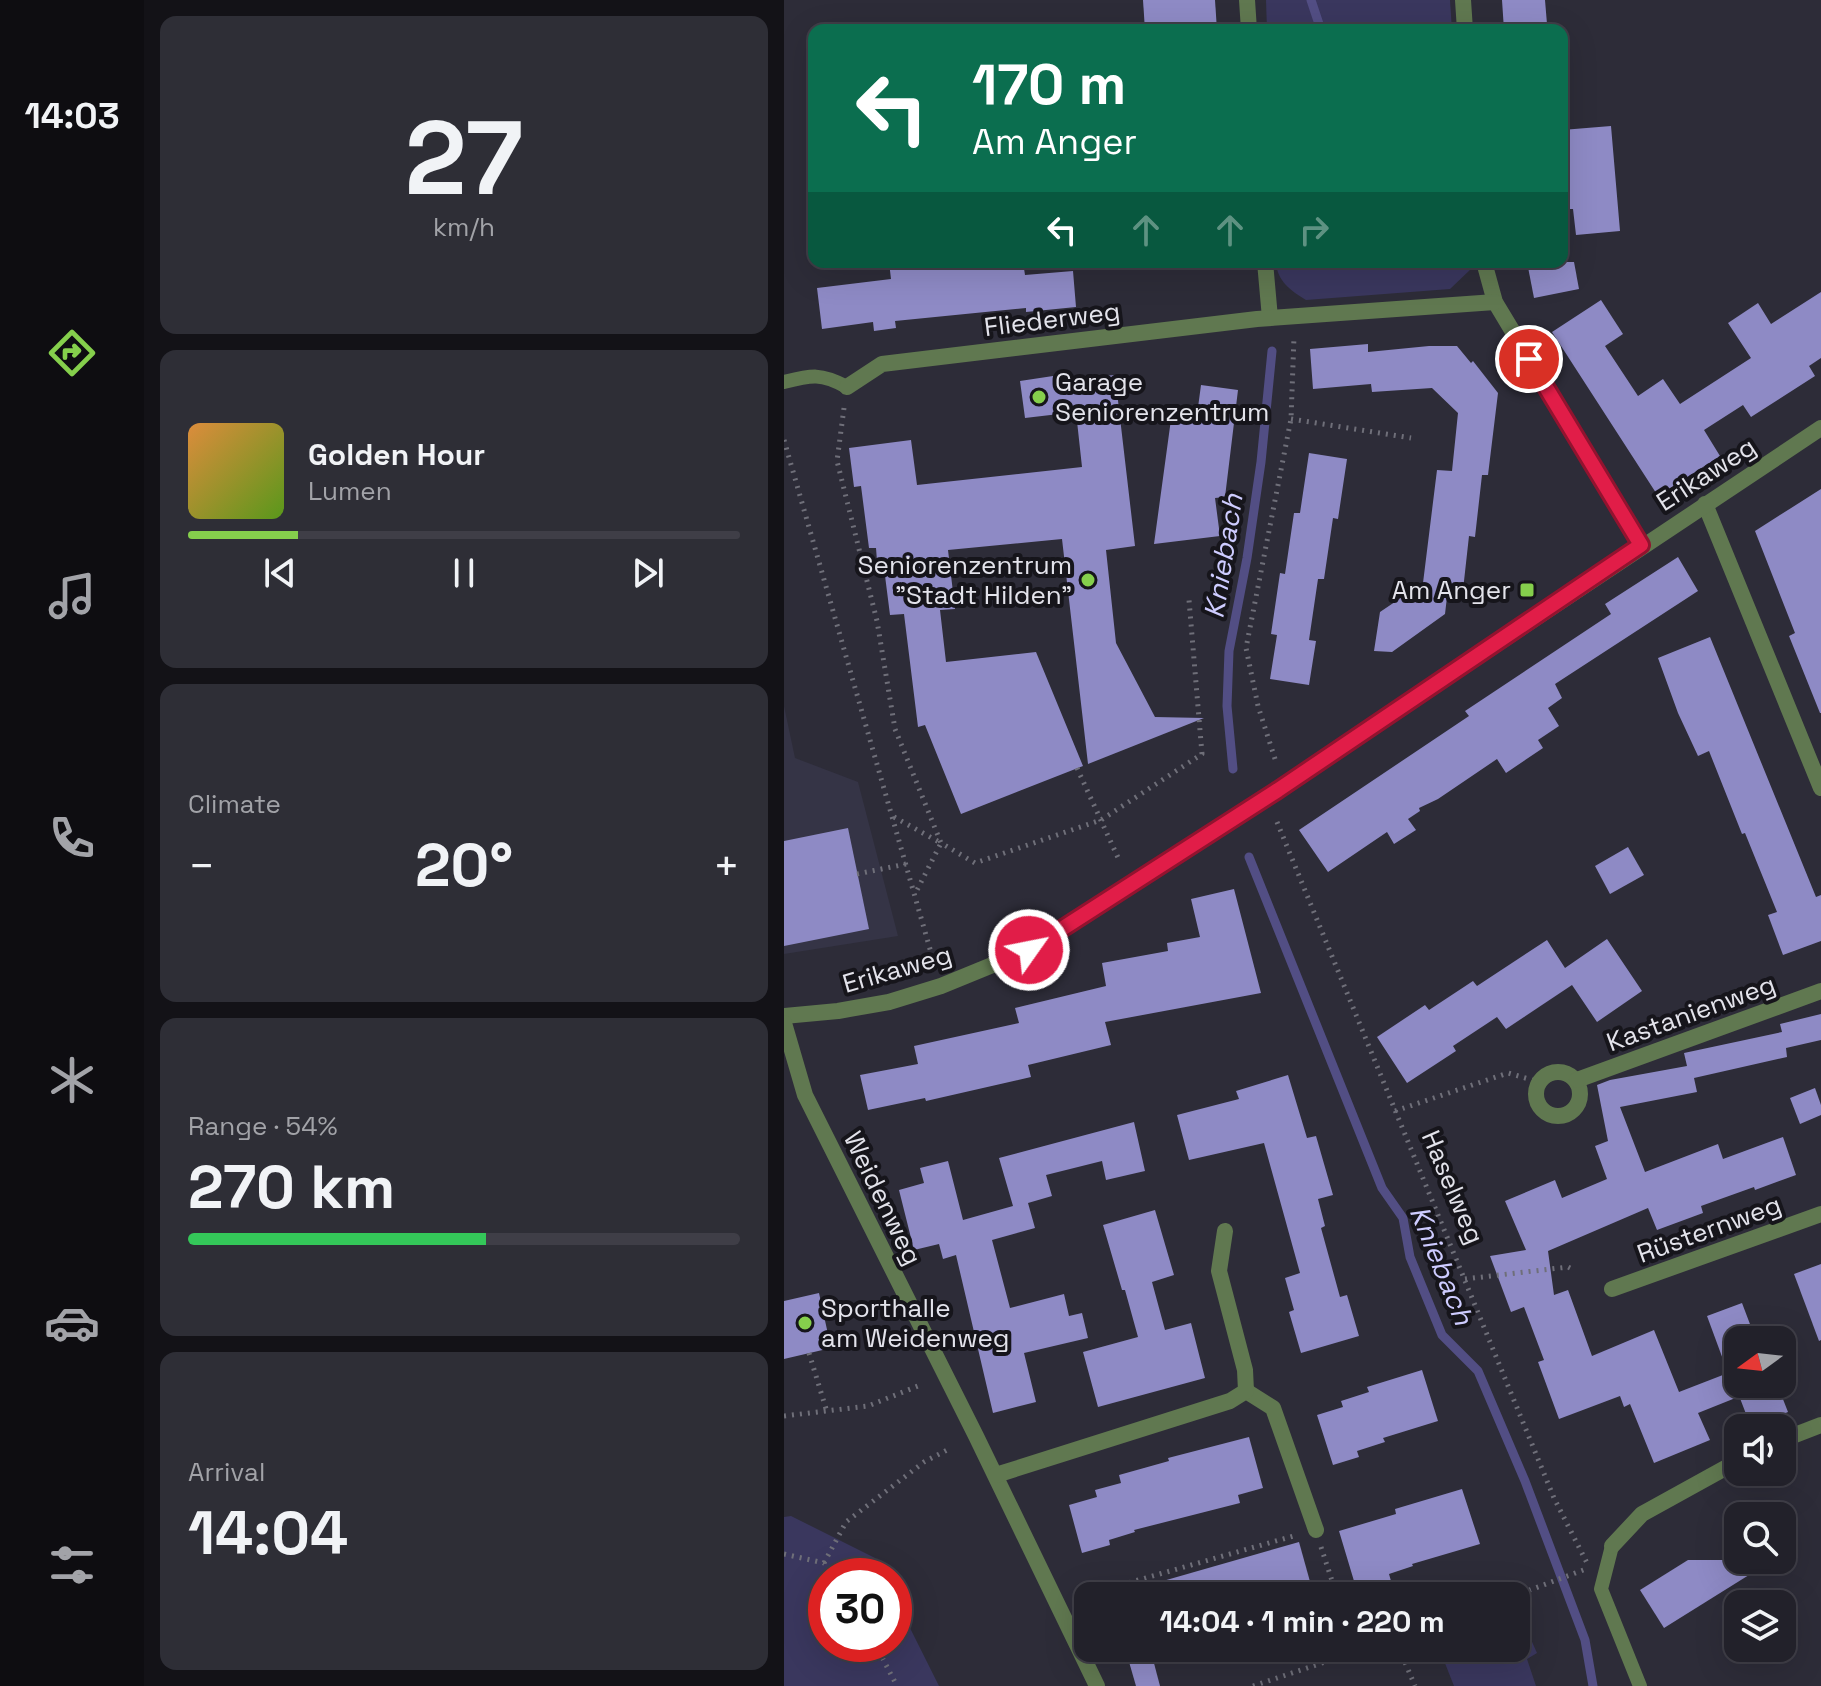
<!DOCTYPE html>
<meta charset="utf-8">
<style>
body{margin:0;font-family:"Space Grotesk",sans-serif;background:#2e2e36;color:#f1f3f6;height:100vh;display:flex;flex-direction:column;font-size:30px;white-space:nowrap}
*{box-sizing:border-box;margin:0}
p{font-size:26px;color:#a2a3a8}
.icon{flex:none;width:44px;height:44px;fill:none;stroke:currentColor;stroke-width:2;stroke-linecap:round;stroke-linejoin:round}
.map{position:relative;flex:1;overflow:hidden}
.drawer{display:flex;flex-direction:column;gap:16px;padding:16px;background:#131217;width:640px}
.drawer>*{flex:none}
.banner{position:absolute;left:24px;top:24px;width:760px;height:244px;border-radius:16px;box-shadow:0 8px 32px #0002,0 0 0 2px #3f3e47;background:#0b6e4f;color:#fff;overflow:hidden}
.needle{width:52px;rotate:255deg}
.buttons{position:absolute;left:940px;top:1326px;display:grid;gap:16px}
.buttons a{display:grid;place-items:center;width:72px;height:72px;border-radius:16px;background:#22212a;box-shadow:0 8px 32px #0002,0 0 0 2px #3f3e47;font-size:40px}
.speed{position:absolute;left:24px;top:1558px;display:flex;gap:16px;font-size:40px;font-weight:700;text-align:center}
.speed>*{display:grid;place-content:center;width:104px;height:104px;border-radius:50%;background:#22212a;box-shadow:0 8px 32px #0002,0 0 0 2px #3f3e47;line-height:1}
.speed .limit{border:12px solid #d22;background:#fff;color:#111}
.pin{position:absolute;display:grid;place-items:center;width:68px;height:68px;color:#fff;margin:-34px;border:4px solid #fff;border-radius:50%;box-shadow:0 2px 8px #0007}
.me{position:absolute;width:88px;margin:-44px;rotate:57deg;stroke-linejoin:round;filter:drop-shadow(0 0 6px #0008)}
.turn{display:flex;align-items:center;gap:28px;height:168px;padding:0 32px;font-size:36px}
.turn .icon{width:104px;height:104px;stroke-width:2.5}
.turn b{display:block;font-size:56px;line-height:68px}
.lanes{display:flex;align-items:center;height:76px;padding:0 32px;background:#0003;justify-content:center;gap:40px;direction:ltr}
.lanes .off{opacity:.35}
.big{font-size:60px;font-weight:700;line-height:1.1}
.drawer .tile{flex:1;display:flex;flex-direction:column;justify-content:center;gap:12px;min-width:0;padding:0 28px;border-radius:16px;background:#2e2e36}
.drawer .dial{align-items:center;gap:0}
.dial b{font-size:104px;line-height:1}
.song{display:flex;align-items:center;gap:24px}
.cover{width:96px;height:96px;border-radius:12px;background:linear-gradient(135deg,hsl(30 70% 55%),hsl(90 70% 35%))}
.played{height:8px;border-radius:4px;background:linear-gradient(90deg,#85cf4c 20%,#3f3e47 20%)}
.keys{display:flex;justify-content:space-around;direction:ltr}
.heat{display:flex;justify-content:space-between;align-items:center;font-size:44px;direction:ltr}
.charge{height:12px;border-radius:6px;background:linear-gradient(90deg,#34c759 54%,#3f3e47 0)}
.trip{position:absolute;left:290px;top:1582px;width:456px;height:80px;border-radius:16px;background:#22212a;box-shadow:0 8px 32px #0002,0 0 0 2px #3f3e47;font-weight:700;line-height:80px;text-align:center}
main{display:flex;flex:1;min-height:0}
.tabs{display:flex;flex-direction:column;width:144px;justify-content:space-around;align-items:center;background:#0e0d11;color:#a2a3a8}
.tabs .icon{width:56px;height:56px}
.tabs .current{color:#85cf4c}
.tabs b{font-size:36px;color:#f1f3f6}
.map>svg:first-child{display:block}
.built{fill:#353446}
.green{fill:#3a375e}
.lines{fill:none;stroke-linecap:round;stroke-linejoin:round}
.stream{stroke:#524e84;stroke-width:9}
.building{fill:#8e8ac5}
.path{stroke:#6f6f79;stroke-width:5;stroke-dasharray:2 6;stroke-linecap:butt}
.service{stroke:#607850;stroke-width:14}
.minor{stroke:#607850;stroke-width:16}
.route-casing{stroke:#92132f;stroke-width:20}
.route{stroke:#e11d48;stroke-width:14}
.poi-dot{fill:#85cf4c;stroke:#16151b;stroke-width:3}
.labels{text-anchor:middle;stroke-width:8;stroke-linejoin:round;paint-order:stroke}
.street-label{font-size:26px;fill:#e3e3eb;stroke:#16151b}
.poi-label{font-size:26px;fill:#e3e3eb;stroke:#16151b;text-anchor:start}
.water-label{font-size:28px;font-style:italic;fill:#ceccff;stroke:#16151b}
</style>
<main>
<nav class="tabs">
<b>14:03</b>
<svg class="icon current" aria-label="directions" viewBox="0 0 24 24"><path d="M12 3l9 9-9 9-9-9zM9 14v-3h6M13 9l2 2-2 2"/></svg>
<svg class="icon" aria-label="music" viewBox="0 0 24 24"><path d="M9 18V5l10-2v13"/><circle cx="6" cy="18" r="3"/><circle cx="16" cy="16" r="3"/></svg>
<svg class="icon" aria-label="phone" viewBox="0 0 24 24"><path d="M5 4h4l2 5-3 2q2 4 5 5l2-3 5 2v4C11 20 4 13 5 4z"/></svg>
<svg class="icon" aria-label="climate" viewBox="0 0 24 24"><path d="M12 3v18M4 7l16 10M4 17L20 7"/></svg>
<svg class="icon" aria-label="car" viewBox="0 0 24 24"><path d="M5 17H2v-5l4-1 3-4h7l3 4 3 1v5h-3M9 17h6M6 11h13"/><circle cx="7" cy="17" r="2"/><circle cx="17" cy="17" r="2"/></svg>
<svg class="icon" aria-label="filters" viewBox="0 0 24 24"><path d="M4 7h16M4 17h16"/><circle cx="9" cy="7" r="2"/><circle cx="15" cy="17" r="2"/></svg>
</nav>
<section class="drawer">
<div class="tile dial"><b>27</b><p>km/h</p></div>
<div class="tile">
<div class="song"><i class="cover"></i><div><b>Golden Hour</b><p>Lumen</p></div></div>
<div class="played"></div>
<div class="keys"><svg class="icon" aria-label="previous" viewBox="0 0 24 24"><path d="M18 5L8 12l10 7zM5 5v14"/></svg><svg class="icon" aria-label="pause" viewBox="0 0 24 24"><path d="M8 5v14M16 5v14"/></svg><svg class="icon" aria-label="next" viewBox="0 0 24 24"><path d="M6 5l10 7-10 7zM19 5v14"/></svg></div>
</div>
<div class="tile"><p>Climate</p>
<div class="heat"><a>−</a><b class="big">20°</b><a>+</a></div>
</div>
<div class="tile"><p>Range · 54%</p><b class="big">270 km</b><div class="charge"></div></div>
<div class="tile"><p>Arrival</p><b class="big">14:04</b></div>
</section>
<div class="map">
<svg width="1037" height="1686" viewBox="0 0 1037 1686">
<rect width="100%" height="100%" fill="#2d2c38"/>
<!-- built -->
<polygon class="built" points="0,706 11,758 74,782 114,936 0,954"/>
<!-- green -->
<g class="green">
<polygon points="482,0 666,0 668,30 483,30"/>
<path d="M 492,262 L 687,262 L 688,268 L 666,289 L 522,300 C 507,291 493,281 492,262 Z"/>
<polygon points="7,1516 91,1558 100,1576 42,1576 42,1644 110,1644 110,1596 155,1686 0,1686 0,1517"/>
<polygon points="735,1613 753,1653 743,1659 752,1686 670,1686 655,1648 732,1648 732,1614"/>
</g>
<g class="lines">
<!-- stream -->
<g class="stream">
<polyline points="527,0 537,30"/>
<polyline points="449,769 443,706 445,651 463,558 477,462 488,351"/>
<polyline points="465,857 598,1188 619,1218 626,1257 658,1335 694,1371 741,1481 801,1640 809,1686"/>
</g>
</g>
<!-- building -->
<g class="building">
<polygon points="359,0 431,0 433,30 361,30"/>
<polygon points="718,0 761,0 763,24 745,26 745,30 720,30"/>
<polygon points="827,126 836,231 792,235 789,209 778,209 778,130"/>
<polygon points="105,262 134,262 134,270 239,262 241,275 289,271 292,307 242,312 242,308 111,321 112,328 90,331 89,322 38,329 33,288 107,279"/>
<polygon points="743,262 790,262 795,289 750,298"/>
<polygon points="1037,292 1037,358 1025,366 1031,376 967,417 959,405 920,430 936,456 874,496 768,332 817,300 839,334 821,346 854,396 879,379 896,404 967,358 944,323 974,303 987,324"/>
<polygon points="584,344 584,352 645,346 673,346 687,363 689,361 714,393 704,475 698,475 691,537 685,536 678,599 663,597 661,614 608,652 590,651 596,612 639,583 653,470 668,471 674,413 648,388 588,392 587,384 529,389 526,349"/>
<polygon points="331,375 351,546 322,550 332,643 371,717 420,718 304,764 278,539 164,550 171,609 156,610 162,662 252,652 299,766 177,814 141,725 134,727 120,614 106,615 99,560 93,561 92,548 85,548 77,486 70,487 65,448 127,440 133,485 298,467 292,412 241,418 236,381 269,376 270,381"/>
<polygon points="417,385 454,390 441,497 431,498 436,536 370,544 388,412 413,415"/>
<polygon points="525,453 563,459 554,519 549,518 540,579 534,579 525,640 532,641 525,685 486,679 493,635 487,634 496,573 501,574 510,513 516,513"/>
<polygon points="1037,489 1037,713 1036,713 1005,636 1011,633 971,531"/>
<polygon points="894,557 914,591 771,684 778,698 764,708 775,726 754,740 759,748 722,773 713,759 654,799 635,808 636,811 624,819 632,830 610,844 603,832 544,872 515,830 685,716 681,711 827,614 821,604"/>
<polygon points="926,637 1032,897 1037,895 1037,941 999,955 984,915 993,912 961,833 958,834 925,751 914,756 894,713 874,658"/>
<polygon points="64,828 85,929 0,946 0,841"/>
<polygon points="844,847 860,875 826,894 811,866"/>
<polygon points="450,889 477,993 321,1022 327,1045 244,1065 247,1077 142,1101 141,1098 84,1110 76,1075 134,1064 130,1046 235,1023 231,1008 322,986 318,963 384,951 383,943 416,937 407,899"/>
<polygon points="823,939 858,991 813,1022 788,985 722,1029 713,1017 669,1046 672,1051 623,1083 593,1037 641,1005 645,1010 689,981 693,986 763,940 781,968"/>
<polygon points="1037,1014 1037,1040 1002,1048 1003,1057 910,1078 913,1092 836,1107 861,1172 934,1144 939,1159 999,1137 1012,1175 971,1190 970,1187 917,1206 919,1213 873,1230 864,1208 764,1251 770,1295 784,1290 808,1356 870,1330 895,1392 944,1373 923,1316 958,1303 972,1340 954,1340 954,1384 993,1384 1004,1412 967,1427 954,1393 954,1397 914,1413 926,1440 870,1463 846,1404 840,1407 836,1396 775,1419 754,1362 760,1360 740,1307 727,1312 706,1256 742,1250 721,1201 771,1180 778,1198 823,1179 811,1146 824,1141 813,1085 826,1080 903,1066 900,1053 998,1032 996,1024"/>
<polygon points="504,1075 523,1138 532,1136 549,1195 534,1199 541,1226 537,1228 556,1297 563,1295 575,1336 517,1353 505,1312 510,1310 501,1278 516,1273 480,1143 405,1160 393,1115 455,1099 452,1091"/>
<polygon points="1031,1088 1037,1105 1037,1115 1016,1124 1006,1098"/>
<polygon points="350,1122 361,1171 322,1180 318,1161 262,1175 268,1196 244,1203 251,1228 208,1240 226,1308 280,1294 285,1316 298,1313 304,1338 240,1353 252,1402 209,1413 172,1255 159,1259 155,1244 130,1250 115,1190 140,1183 136,1168 164,1161 179,1220 229,1206 215,1158"/>
<polygon points="371,1210 390,1275 368,1282 381,1330 407,1323 421,1378 314,1407 299,1352 354,1337 341,1290 338,1290 319,1225"/>
<polygon points="1037,1264 1037,1340 1035,1341 1010,1274"/>
<polygon points="35,1293 47,1348 0,1359 0,1301"/>
<polygon points="638,1370 654,1421 599,1438 601,1442 573,1451 575,1457 549,1465 533,1415 559,1407 557,1401 585,1392 583,1387"/>
<polygon points="465,1437 479,1488 454,1495 456,1503 350,1530 351,1532 325,1540 326,1545 298,1553 285,1505 313,1497 311,1490 337,1483 335,1475 385,1461 384,1458"/>
<polygon points="678,1489 696,1544 628,1564 629,1566 605,1574 607,1581 573,1591 555,1531 612,1514 611,1509"/>
<polygon points="515,1542 530,1596 352,1596 351,1589"/>
<polygon points="904,1560 989,1560 880,1628 856,1590"/>
<polygon points="341,1648 366,1648 376,1686 352,1686"/>
</g>
<g class="lines">
<!-- path -->
<g class="path">
<polyline points="60,408 53,461 93,621 111,729 157,843 191,863 317,820 418,754 405,600"/>
<polyline points="507,419 627,438"/>
<polyline points="0,440 150,963"/>
<polyline points="491,759 474,706 462,648 507,419 510,337"/>
<polyline points="293,768 336,862"/>
<polyline points="110,817 157,843 131,894"/>
<polyline points="493,822 770,1498 803,1563"/>
<polyline points="73,874 122,864"/>
<polyline points="611,1111 724,1073 755,1082"/>
<polyline points="681,1279 784,1267 790,1270"/>
<polyline points="25,1353 43,1412"/>
<polyline points="0,1416 84,1406 134,1386"/>
<polyline points="537,1547 553,1596"/>
<polyline points="0,1554 40,1563 49,1576"/>
<polyline points="40,1563 62,1522 140,1462 167,1448"/>
<polyline points="730,1596 802,1569"/>
<polyline points="291,1598 513,1535"/>
<polyline points="91,1644 113,1686"/>
<polyline points="615,1648 631,1686"/>
<polyline points="469,1686 583,1648"/>
</g>
<!-- service -->
<g class="service">
<path d="M 0,382 C 28,375 37,373 63,387"/>
<polyline points="828,1546 817,1589 856,1686"/>
</g>
<!-- minor -->
<g class="minor">
<polyline points="463,0 465,30"/>
<polyline points="679,0 681,30"/>
<polyline points="481,262 486,318"/>
<polyline points="700,262 711,302 857,545"/>
<polyline points="63,387 98,364 473,319 711,302"/>
<polyline points="921,504 1037,788"/>
<polyline points="0,1016 54,1011 105,1002 157,986 245,950 494,790 1037,428"/>
<polyline points="0,1023 21,1095 192,1436 313,1686"/>
<circle cx="774" cy="1094" r="22"/>
<polyline points="793,1080 1037,991"/>
<polyline points="828,1289 1037,1214"/>
<polyline points="462,1391 489,1408 532,1530"/>
<polyline points="998,1440 1037,1425"/>
<polyline points="212,1475 446,1401 462,1391 461,1370 435,1271 441,1231"/>
<polyline points="828,1546 858,1514 954,1461"/>
</g>
</g>
<g class="lines">
<!-- route casing -->
<g class="route-casing">
<polyline id="route" points="245,950 494,790 857,545 745,359"/>
</g>
<!-- route -->
<use href="#route" class="route"/>
</g>
<!-- markers -->
<g class="poi-dot">
<circle cx="255" cy="397" r="8"/>
<circle cx="304" cy="580" r="8"/>
<rect x="735" y="582" width="16" height="16" rx="4"/>
<circle cx="21" cy="1323" r="8"/>
</g>
<g class="labels">
<!-- street labels -->
<g class="street-label">
<text transform="translate(268 319) rotate(-7)" y="9">Fliederweg</text>
<text transform="translate(922 474) rotate(-33)" y="9">Erikaweg</text>
<text transform="translate(113 969) rotate(-16)" y="9">Erikaweg</text>
<text transform="translate(907 1013) rotate(-20)" y="9">Kastanienweg</text>
<text transform="translate(669 1187) rotate(67)" y="9">Haselweg</text>
<text transform="translate(99 1198) rotate(64)" y="9">Weidenweg</text>
<text transform="translate(925 1229) rotate(-20)" y="9">Rüsternweg</text>
</g>
<!-- poi labels -->
<g class="poi-label">
<text x="271" y="391">Garage<tspan x="271" dy="30">Seniorenzentrum</tspan></text>
<text x="288" y="574" text-anchor="end">Seniorenzentrum<tspan x="288" dy="30">"Stadt Hilden"</tspan></text>
<text x="727" y="599" text-anchor="end">Am Anger</text>
<text x="37" y="1317">Sporthalle<tspan x="37" dy="30">am Weidenweg</tspan></text>
</g>
<!-- water labels -->
<g class="water-label">
<text transform="translate(439 556) rotate(-81)" y="10">Kniebach</text>
<text transform="translate(658 1265) rotate(68)" y="10">Kniebach</text>
</g>
</g>
</svg>
<div class="buttons">
<a><svg class="needle" viewBox="-14 -14 28 28"><path d="M0-13l5 13h-10z" fill="#e53935"/><path d="M0 13l5-13h-10z" fill="#a2a3a8"/></svg></a>
<a><svg class="icon" aria-label="sound" viewBox="0 0 24 24"><path d="M4 9h4l5-4v14l-5-4H4zM17 9q2 3 0 6"/></svg></a>
<a><svg class="icon" aria-label="search" viewBox="0 0 24 24"><circle cx="10" cy="10" r="6"/><path d="M15 15l6 6"/></svg></a>
<a><svg class="icon" aria-label="layers" viewBox="0 0 24 24"><path d="M12 4l9 5-9 5-9-5zM3 14l9 5 9-5"/></svg></a>
</div>
<div class="speed"><div class="limit">30</div></div>
<div class="pin" style="left:745px;top:359px;background:#d93025"><svg class="icon" aria-label="arrive" viewBox="0 0 24 24"><path d="M6 21V4h12l-3 4 3 4H6"/></svg></div>
<svg class="me" style="left:245px;top:950px" viewBox="-20 -20 40 40"><circle r="17" fill="#e11d48" stroke="#fff" stroke-width="3"/><path d="M0-11L8 9 0 5-8 9z" fill="#fff"/></svg>
<div class="trip">14:04 · 1 min · 220 m</div>
<div class="banner">
<div class="turn"><svg class="icon" aria-label="left" viewBox="0 0 24 24"><path d="M17 20v-9H6M10 6l-5 5 5 5"/></svg><div><b>170 m</b>Am Anger</div></div>
<div class="lanes"><svg class="icon" aria-label="left" viewBox="0 0 24 24"><path d="M17 20v-9H6M10 6l-5 5 5 5"/></svg><svg class="icon off" aria-label="ahead" viewBox="0 0 24 24"><path d="M12 20V5M6 11l6-6 6 6"/></svg><svg class="icon off" aria-label="ahead" viewBox="0 0 24 24"><path d="M12 20V5M6 11l6-6 6 6"/></svg><svg class="icon off" aria-label="right" viewBox="0 0 24 24"><path d="M7 20v-9h11M14 6l5 5-5 5"/></svg></div>
</div>
</div>
</main>
